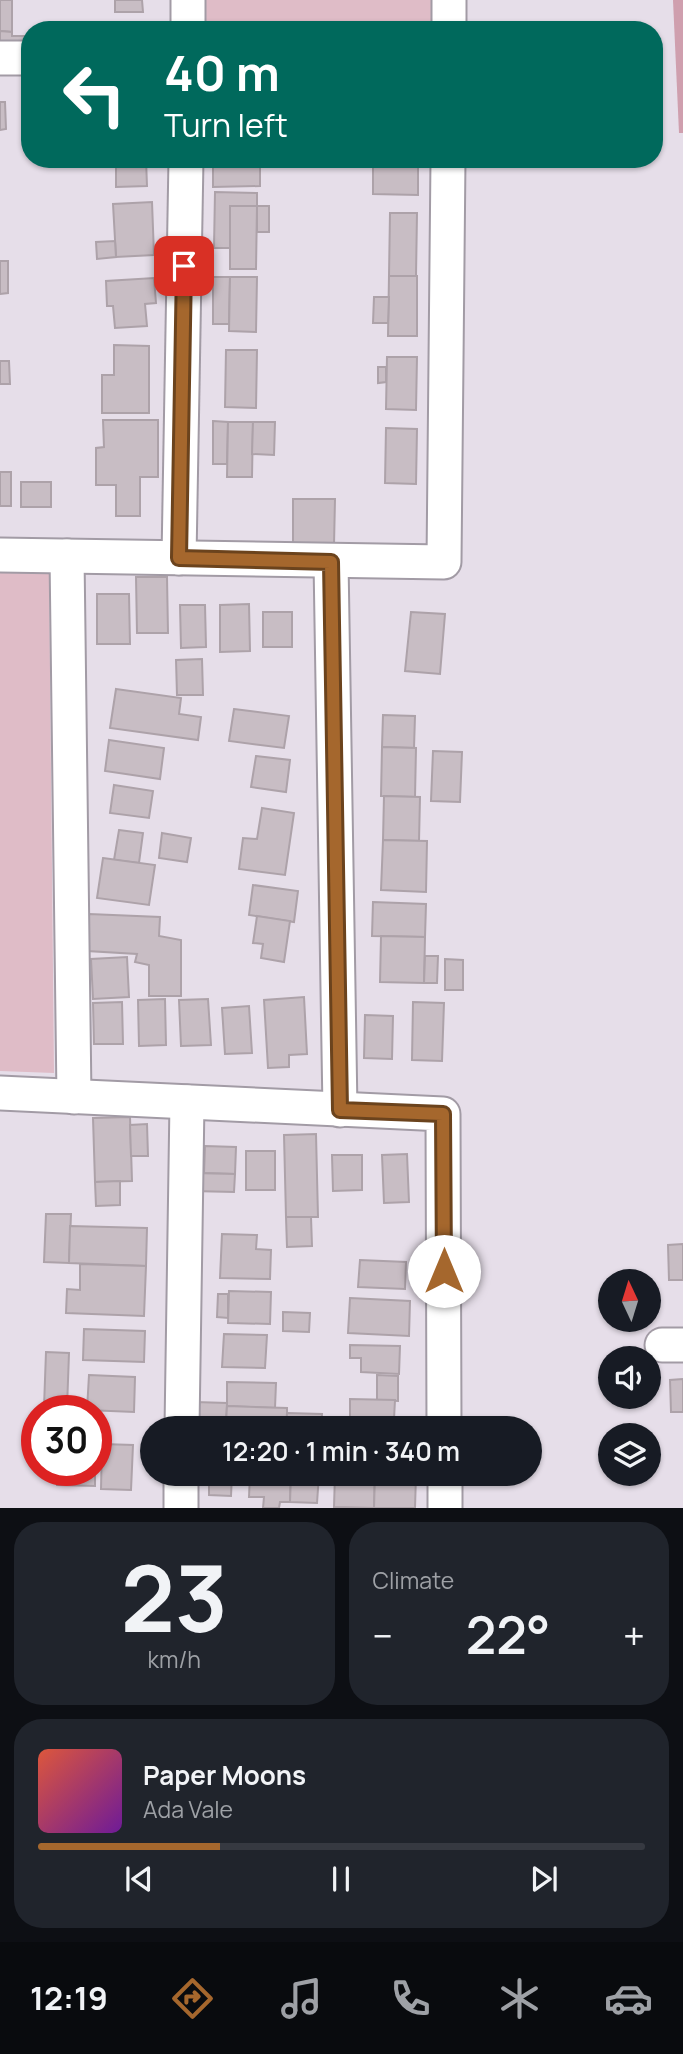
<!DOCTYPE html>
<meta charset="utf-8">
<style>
body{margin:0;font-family:Manrope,sans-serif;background:#20242c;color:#f1f3f6;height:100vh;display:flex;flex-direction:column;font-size:26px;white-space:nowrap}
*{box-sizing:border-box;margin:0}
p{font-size:23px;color:#9ea1a6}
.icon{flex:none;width:38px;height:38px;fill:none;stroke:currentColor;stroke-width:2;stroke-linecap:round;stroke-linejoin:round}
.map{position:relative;height:1508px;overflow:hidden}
.side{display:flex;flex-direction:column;gap:14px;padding:14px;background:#0d0f14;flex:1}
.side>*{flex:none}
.hud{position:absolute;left:21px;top:21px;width:642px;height:147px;border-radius:28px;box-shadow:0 2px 5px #0004;background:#00695c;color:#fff;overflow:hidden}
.needle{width:46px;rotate:356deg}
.tools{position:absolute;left:598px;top:1269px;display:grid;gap:14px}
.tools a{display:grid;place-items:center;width:63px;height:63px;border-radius:50%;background:#171b24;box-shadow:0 2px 5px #0004;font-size:35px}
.speed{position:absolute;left:21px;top:1395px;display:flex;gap:14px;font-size:35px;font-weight:700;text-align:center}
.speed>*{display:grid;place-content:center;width:91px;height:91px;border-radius:50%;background:#171b24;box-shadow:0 2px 5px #0004;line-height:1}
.speed .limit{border:10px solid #d22;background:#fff;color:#111}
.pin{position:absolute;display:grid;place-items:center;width:60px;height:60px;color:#fff;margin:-30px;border-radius:14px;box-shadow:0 4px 10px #0006}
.me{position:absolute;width:77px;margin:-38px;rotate:0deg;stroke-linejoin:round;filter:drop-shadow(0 0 5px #0008)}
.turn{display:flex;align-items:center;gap:24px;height:147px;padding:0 28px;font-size:32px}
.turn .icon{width:91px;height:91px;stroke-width:2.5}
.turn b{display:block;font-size:49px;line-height:60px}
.big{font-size:52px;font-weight:600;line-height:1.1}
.side .widget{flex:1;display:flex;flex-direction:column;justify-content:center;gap:10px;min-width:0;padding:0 24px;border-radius:28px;background:#20242c}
.side .dial{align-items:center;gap:0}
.dial b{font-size:91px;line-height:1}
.song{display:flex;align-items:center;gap:21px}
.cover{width:84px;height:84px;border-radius:10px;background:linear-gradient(135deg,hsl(10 70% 55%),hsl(280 70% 35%))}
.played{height:7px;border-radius:4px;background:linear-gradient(90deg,#a5672d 30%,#363941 30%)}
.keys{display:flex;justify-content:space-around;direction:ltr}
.heat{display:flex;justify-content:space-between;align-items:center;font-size:38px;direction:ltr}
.side .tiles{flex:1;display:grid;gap:14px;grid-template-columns:1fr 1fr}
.widget:last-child{grid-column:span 2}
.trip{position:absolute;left:140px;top:1416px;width:402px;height:70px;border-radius:35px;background:#171b24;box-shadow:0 2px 5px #0004;font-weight:600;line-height:70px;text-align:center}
.menu{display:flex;height:112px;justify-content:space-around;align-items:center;background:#090b0e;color:#9ea1a6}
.menu .icon{width:49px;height:49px}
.menu .on{color:#a5672d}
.menu b{font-size:32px;color:#f1f3f6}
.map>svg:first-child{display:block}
.green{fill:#dfbcc7}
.forest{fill:#cf9fae}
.building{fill:#c8bdc4;stroke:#ada2a9;stroke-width:2}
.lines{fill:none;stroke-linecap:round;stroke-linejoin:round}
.minor-casing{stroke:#a29ba5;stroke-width:37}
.minor{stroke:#fff;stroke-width:33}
.route-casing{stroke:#6b431d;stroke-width:18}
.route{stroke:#a5672d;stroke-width:12}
</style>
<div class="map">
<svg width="683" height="1508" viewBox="0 0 683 1508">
<rect width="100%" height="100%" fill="#e6dee9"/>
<!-- green -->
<g class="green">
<rect x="203" y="0" width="234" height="30"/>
<polygon points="0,571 49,571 54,1073 0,1071"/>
</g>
<!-- forest -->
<polygon class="forest" points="673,0 683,0 683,133 679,133"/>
<!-- building -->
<g class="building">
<polygon points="0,0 12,0 12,32 0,31"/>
<polygon points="115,0 142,0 143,12 115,12"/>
<polygon points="0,31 12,32 12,36 30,36 30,44 0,43"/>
<polygon points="0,102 5,102 6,129 0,130"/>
<polygon points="116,159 146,159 147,186 116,187"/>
<polygon points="213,159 260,159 260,186 213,187"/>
<polygon points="387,159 418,159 418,195 373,194 373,166 387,166"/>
<polygon points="215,192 257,193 257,206 230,206 230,248 214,248"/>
<polygon points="152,202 154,255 116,257 113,204"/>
<polygon points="230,206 257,206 256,269 230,269"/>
<rect x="257" y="206" width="12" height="26"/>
<polygon points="390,213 417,213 416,276 389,276"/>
<polygon points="115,241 116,257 97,259 96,242"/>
<polygon points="0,261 8,261 8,293 0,294"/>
<polygon points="389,276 417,276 417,336 388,336"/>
<polygon points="213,277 230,277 229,324 213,324"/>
<polygon points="230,277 257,277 256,332 229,331"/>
<polygon points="154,278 156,303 145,304 147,326 115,328 113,306 107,306 106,281"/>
<polygon points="374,297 389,297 388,323 373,323"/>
<polygon points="114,345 149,346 149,413 102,413 102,375 114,375"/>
<polygon points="226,350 257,350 256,408 225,407"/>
<polygon points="387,357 417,357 416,410 386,409"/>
<polygon points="0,361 9,361 10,384 0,384"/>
<polygon points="378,367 386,367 386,382 378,383"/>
<polygon points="103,420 158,420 158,477 140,477 140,516 116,516 116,485 96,485 96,448 104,447"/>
<polygon points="213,421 228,422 227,464 213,464"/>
<polygon points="228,422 253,422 252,477 227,477"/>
<polygon points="253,422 275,422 274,455 252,454"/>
<polygon points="386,428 417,429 416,484 385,483"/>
<rect x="0" y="472" width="11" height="34"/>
<rect x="21" y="482" width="30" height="25"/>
<polygon points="293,499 335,499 334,545 293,545"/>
<polygon points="136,577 167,577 168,633 137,633"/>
<polygon points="97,594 129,594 130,644 97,644"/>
<polygon points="249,604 250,651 220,652 220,605"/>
<polygon points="180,605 205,605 206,647 181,648"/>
<rect x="263" y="612" width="29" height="35"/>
<polygon points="411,612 445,614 440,674 405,671"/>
<polygon points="202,659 203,695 177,695 176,660"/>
<polygon points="116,689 181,698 179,714 201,717 198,740 110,728"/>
<polygon points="234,709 289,716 284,748 229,741"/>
<polygon points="383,715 415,716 414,748 382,747"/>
<polygon points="109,740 164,748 160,779 105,771"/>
<polygon points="382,747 416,748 415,797 381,796"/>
<polygon points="433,751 462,752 460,802 431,801"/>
<polygon points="256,756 290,760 286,792 251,787"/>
<polygon points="114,785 153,791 149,818 110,813"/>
<polygon points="384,796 420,797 419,841 383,840"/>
<polygon points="262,808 294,813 285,875 239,869 243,838 257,839"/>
<polygon points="119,830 143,833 139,863 114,860"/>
<polygon points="162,833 191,838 187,862 159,858"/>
<polygon points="383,840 427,841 426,892 381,890"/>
<polygon points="103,858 155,865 149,905 97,898"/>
<polygon points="253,885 298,891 294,922 249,915"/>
<polygon points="373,902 426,904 425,937 372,936"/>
<polygon points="89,914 160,917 159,936 181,940 181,996 149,996 149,965 135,962 137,954 87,951"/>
<polygon points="257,916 290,921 284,962 261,958 263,944 253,943"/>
<polygon points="381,936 425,937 424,983 380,982"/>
<polygon points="425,956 438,956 437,983 424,983"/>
<polygon points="127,957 129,997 93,999 91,959"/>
<polygon points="445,959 463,960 463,990 445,990"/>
<polygon points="304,997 307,1054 289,1055 289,1067 268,1068 264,1000"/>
<polygon points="165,999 166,1045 139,1046 138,1000"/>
<polygon points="208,999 211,1045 181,1046 179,1000"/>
<polygon points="122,1002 123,1044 94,1044 93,1003"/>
<polygon points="413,1002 444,1003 442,1061 412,1060"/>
<polygon points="249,1006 252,1053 225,1054 222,1008"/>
<polygon points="365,1015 393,1016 392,1059 364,1058"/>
<polygon points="130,1117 132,1181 95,1182 93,1118"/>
<polygon points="147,1124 148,1156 131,1156 130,1125"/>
<polygon points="316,1134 318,1217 286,1217 284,1135"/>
<polygon points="205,1146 236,1147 235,1174 204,1173"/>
<rect x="246" y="1151" width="29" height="39"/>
<polygon points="407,1154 409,1202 384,1203 382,1155"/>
<polygon points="332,1155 362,1155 362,1190 333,1191"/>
<polygon points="193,1173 235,1174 234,1192 192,1191"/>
<polygon points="120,1181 120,1205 96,1206 95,1182"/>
<polygon points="46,1214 71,1214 69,1263 44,1262"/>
<polygon points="286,1217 311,1217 312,1246 287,1247"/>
<polygon points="70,1226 147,1228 146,1266 69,1263"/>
<polygon points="222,1234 257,1235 256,1249 271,1250 270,1279 220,1278"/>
<polygon points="683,1244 683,1280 669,1280 668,1245"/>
<polygon points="360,1260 406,1262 405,1289 358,1287"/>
<polygon points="80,1264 146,1266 144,1316 66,1313 67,1289 80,1290"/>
<polygon points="229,1291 271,1292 270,1324 228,1323"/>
<polygon points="218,1294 228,1294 228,1318 217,1317"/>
<polygon points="350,1298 410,1301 409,1336 348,1333"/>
<polygon points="283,1312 310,1313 309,1332 283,1331"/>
<polygon points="84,1329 145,1331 144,1362 83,1360"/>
<polygon points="224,1334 267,1335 265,1368 222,1367"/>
<polygon points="350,1345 400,1346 399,1374 361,1372 361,1358 350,1358"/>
<polygon points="46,1352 69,1353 67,1408 44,1407"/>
<polygon points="89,1375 135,1377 134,1412 87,1410"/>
<polygon points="377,1375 398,1376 398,1401 377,1400"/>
<polygon points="683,1379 683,1412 671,1412 670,1380"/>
<polygon points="227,1382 276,1383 275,1408 227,1406"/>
<polygon points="350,1399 395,1400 394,1419 350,1417"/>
<polygon points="195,1402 227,1403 226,1428 194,1428"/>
<polygon points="227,1406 287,1408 287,1424 226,1422"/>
<polygon points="287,1413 322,1414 321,1428 286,1428"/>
<polygon points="345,1418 379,1419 378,1428 345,1428"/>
<polygon points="226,1422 251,1423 251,1428 226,1428"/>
<polygon points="102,1444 133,1445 131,1490 101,1489"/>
<polygon points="57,1470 95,1470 95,1486 57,1485"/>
<polygon points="209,1474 232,1474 231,1496 209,1495"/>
<polygon points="250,1474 291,1474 290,1502 280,1502 279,1508 263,1508 264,1497 249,1497"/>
<polygon points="291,1474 319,1474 317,1503 290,1502"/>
<polygon points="335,1474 375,1474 374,1508 334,1507"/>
<polygon points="375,1474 416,1475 415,1508 374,1508"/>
</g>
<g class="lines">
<!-- minor casing -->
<g class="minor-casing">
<g id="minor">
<polyline points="188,0 188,30"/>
<polyline points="449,0 449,30"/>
<polyline points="0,58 30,58"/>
<polyline points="0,555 444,562 448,159"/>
<polyline points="67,556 74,1097"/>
<polyline points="179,558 186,159"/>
<polyline points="331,561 340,1110"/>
<polyline points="0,1093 443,1114 444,1428"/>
<polyline points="662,1345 683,1345"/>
<polyline points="182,1428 187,1102"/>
<polyline points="445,1474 445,1508"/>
<polyline points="181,1508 181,1474"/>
</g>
</g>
<!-- minor -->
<use href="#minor" class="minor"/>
</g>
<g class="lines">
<!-- route casing -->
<g class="route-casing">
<polyline id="route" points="184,266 179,558 331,562 340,1110 443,1114 444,1271"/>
</g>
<!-- route -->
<use href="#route" class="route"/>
</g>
</svg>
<div class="tools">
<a><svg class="needle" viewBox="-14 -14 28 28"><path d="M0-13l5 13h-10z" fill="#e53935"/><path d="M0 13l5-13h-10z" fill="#9ea1a6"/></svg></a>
<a><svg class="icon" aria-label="sound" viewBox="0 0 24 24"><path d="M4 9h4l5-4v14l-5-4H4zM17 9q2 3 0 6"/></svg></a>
<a><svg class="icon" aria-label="layers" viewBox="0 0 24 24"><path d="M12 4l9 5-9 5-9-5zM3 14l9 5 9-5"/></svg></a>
</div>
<div class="speed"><div class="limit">30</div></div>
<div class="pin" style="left:184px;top:266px;background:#d93025"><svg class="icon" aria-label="arrive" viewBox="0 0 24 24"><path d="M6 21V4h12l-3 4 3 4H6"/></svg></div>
<svg class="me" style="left:444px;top:1271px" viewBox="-20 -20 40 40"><circle r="19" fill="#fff"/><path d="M0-13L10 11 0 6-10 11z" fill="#a5672d"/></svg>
<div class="trip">12:20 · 1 min · 340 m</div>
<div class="hud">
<div class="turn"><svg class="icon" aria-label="left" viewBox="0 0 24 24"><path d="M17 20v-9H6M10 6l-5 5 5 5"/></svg><div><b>40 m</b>Turn left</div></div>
</div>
</div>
<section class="side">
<div class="tiles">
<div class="widget dial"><b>23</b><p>km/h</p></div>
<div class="widget"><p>Climate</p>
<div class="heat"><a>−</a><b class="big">22°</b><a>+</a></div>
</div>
<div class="widget">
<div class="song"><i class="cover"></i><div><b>Paper Moons</b><p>Ada Vale</p></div></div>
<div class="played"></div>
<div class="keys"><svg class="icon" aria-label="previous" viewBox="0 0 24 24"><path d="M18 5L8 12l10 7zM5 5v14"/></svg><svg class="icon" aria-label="pause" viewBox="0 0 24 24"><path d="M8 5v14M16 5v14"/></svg><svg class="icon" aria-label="next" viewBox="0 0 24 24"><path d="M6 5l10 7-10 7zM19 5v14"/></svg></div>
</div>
</div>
</section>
<nav class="menu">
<b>12:19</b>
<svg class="icon on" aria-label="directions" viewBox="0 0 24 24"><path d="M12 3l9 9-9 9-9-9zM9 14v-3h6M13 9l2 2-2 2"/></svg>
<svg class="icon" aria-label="music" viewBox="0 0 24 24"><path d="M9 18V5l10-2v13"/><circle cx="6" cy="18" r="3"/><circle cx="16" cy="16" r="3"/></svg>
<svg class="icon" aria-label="phone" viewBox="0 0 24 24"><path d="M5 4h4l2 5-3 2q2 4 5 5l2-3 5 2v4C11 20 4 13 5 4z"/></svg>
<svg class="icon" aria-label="climate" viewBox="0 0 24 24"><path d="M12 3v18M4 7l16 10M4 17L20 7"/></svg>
<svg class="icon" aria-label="car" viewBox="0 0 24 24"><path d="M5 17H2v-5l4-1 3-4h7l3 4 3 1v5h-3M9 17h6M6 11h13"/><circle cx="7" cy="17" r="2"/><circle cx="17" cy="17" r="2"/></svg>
</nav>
